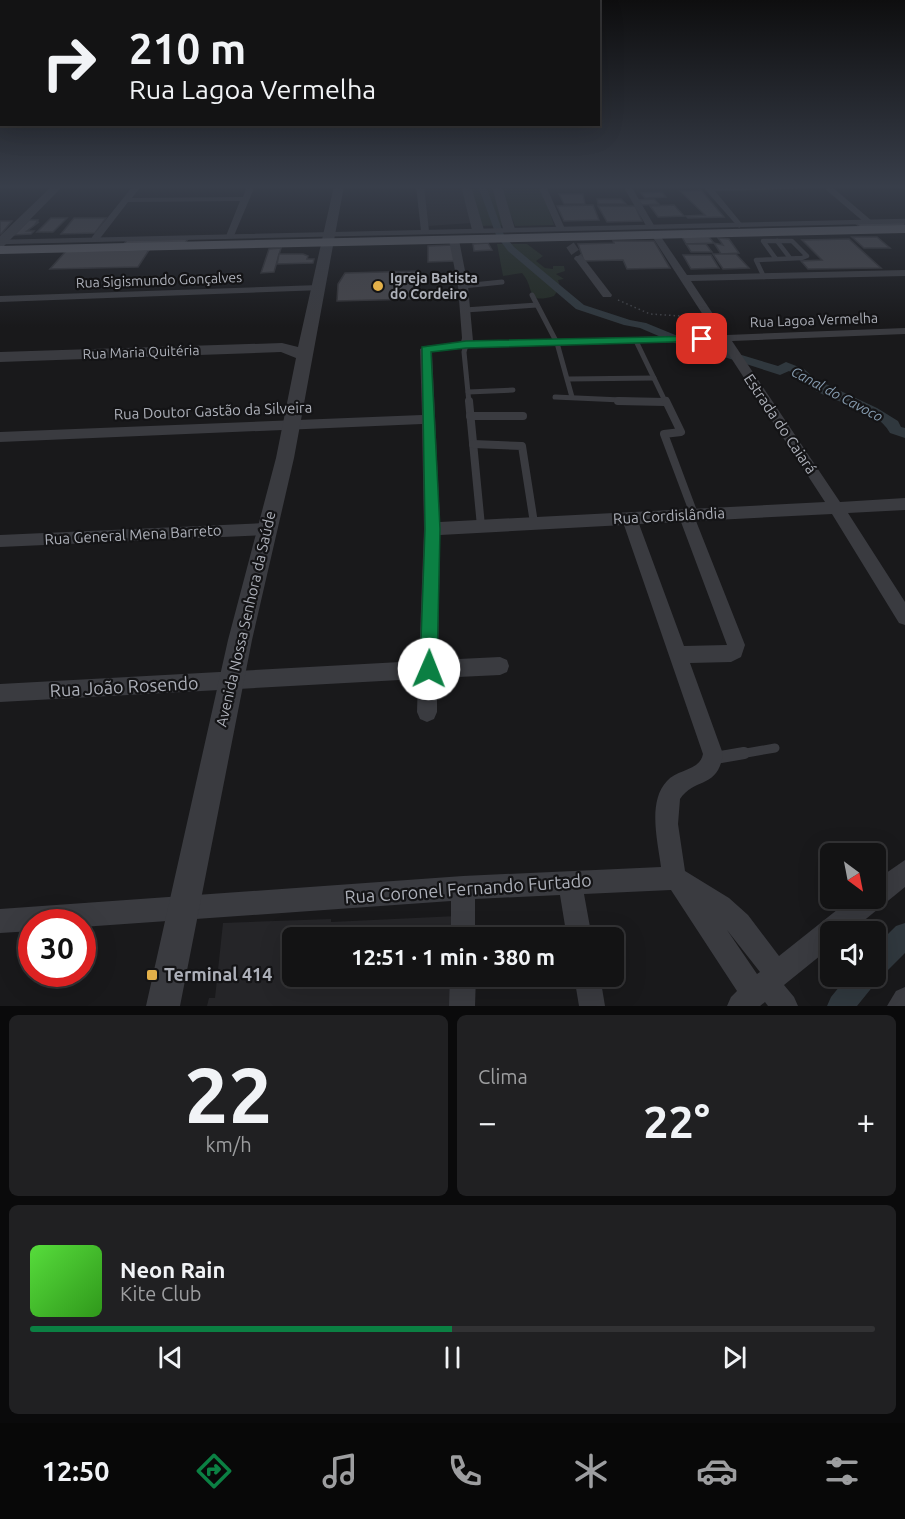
<!DOCTYPE html>
<html lang="pt">
<meta charset="utf-8">
<style>
body{margin:0;font-family:Ubuntu,sans-serif;background:#202022;color:#f1f3f6;height:100vh;display:flex;flex-direction:column;font-size:22px;white-space:nowrap}
*{box-sizing:border-box;margin:0}
p{font-size:20px;color:#9d9ea0}
.icon{flex:none;width:33px;height:33px;fill:none;stroke:currentColor;stroke-width:2;stroke-linecap:round;stroke-linejoin:round}
.map{position:relative;height:1006px;overflow:hidden}
.details{display:flex;flex-direction:column;gap:9px;padding:9px;background:#0a0a0b;flex:1}
.details>*{flex:none}
.guide{position:absolute;left:0px;top:0px;width:600px;height:126px;box-shadow:0 6px 24px #0002,0 0 0 2px #323234;background:#131314;color:#f1f3f6;overflow:hidden}
.needle{width:39px;rotate:148deg}
.buttons{position:absolute;left:820px;top:843px;display:grid;gap:12px}
.buttons a{display:grid;place-items:center;width:66px;height:66px;border-radius:9px;background:#131314;box-shadow:0 6px 24px #0002,0 0 0 2px #323234;font-size:30px}
.speed{position:absolute;left:18px;top:909px;display:flex;gap:12px;font-size:30px;font-weight:700;text-align:center}
.speed>*{display:grid;place-content:center;width:78px;height:78px;border-radius:50%;background:#131314;box-shadow:0 6px 24px #0002,0 0 0 2px #323234;line-height:1}
.speed .limit{border:9px solid #d22;background:#fff;color:#111}
.pin{position:absolute;display:grid;place-items:center;width:51px;height:51px;color:#fff;margin:-26px;border-radius:12px;box-shadow:0 3px 9px #0006}
.me{position:absolute;width:66px;margin:-33px;rotate:1deg;stroke-linejoin:round;filter:drop-shadow(0 0 4px #0008)}
.turn{display:flex;align-items:center;gap:21px;height:126px;padding:0 30px;font-size:27px}
.turn .icon{width:78px;height:78px;stroke-width:2.5}
.turn b{display:block;font-size:42px;line-height:51px}
.big{font-size:45px;font-weight:700;line-height:1.1}
.details .tile{flex:1;display:flex;flex-direction:column;justify-content:center;gap:9px;min-width:0;padding:0 21px;border-radius:9px;background:#202022}
.details .dial{align-items:center;gap:0}
.dial b{font-size:78px;line-height:1}
.song{display:flex;align-items:center;gap:18px}
.cover{width:72px;height:72px;border-radius:9px;background:linear-gradient(135deg,hsl(110 70% 55%),hsl(110 70% 35%))}
.played{height:6px;border-radius:3px;background:linear-gradient(90deg,#0b8043 50%,#323234 50%)}
.keys{display:flex;justify-content:space-around;direction:ltr}
.heat{display:flex;justify-content:space-between;align-items:center;font-size:33px;direction:ltr}
.details .tiles{flex:1;display:grid;gap:9px;grid-template-columns:1fr 1fr}
.tile:last-child{grid-column:span 2}
.trip{position:absolute;left:282px;top:927px;width:342px;height:60px;border-radius:9px;background:#131314;box-shadow:0 6px 24px #0002,0 0 0 2px #323234;font-weight:700;line-height:60px;text-align:center}
.dock{display:flex;height:96px;justify-content:space-around;align-items:center;background:#080808;color:#9d9ea0}
.dock .icon{width:42px;height:42px}
.dock .active{color:#0b8043}
.dock b{font-size:27px;color:#f1f3f6}
.map>svg:first-child{display:block}
.built{fill:#252528}
.green{fill:#232b24}
.lines{fill:none;stroke-linecap:round;stroke-linejoin:round}
.canal{fill:#30383e;fill-rule:evenodd}
.building{fill:#46464b;stroke:#333337;stroke-width:1.5}
.minor-tunnel{stroke:#37373b;stroke-width:9;stroke-dasharray:9 4.5;stroke-linecap:butt}
.path{stroke:#404247;stroke-width:1.5;stroke-dasharray:1.5 3;stroke-linecap:butt}
.service-far4{stroke:#3a3b40;stroke-width:4.5}
.service-far3{stroke:#3a3b40;stroke-width:5}
.service-far2{stroke:#3a3b40;stroke-width:8}
.service-far1{stroke:#3a3b40;stroke-width:9}
.service{stroke:#3a3b40;stroke-width:12}
.minor{fill:#3a3b40;fill-rule:evenodd}
.tertiary{fill:#3a3b40;fill-rule:evenodd}
.primary{fill:#57585e;fill-rule:evenodd}
.route{fill:#0b8043;stroke:#07532c;stroke-width:1.5}
.poi-dot{fill:#e3b049;stroke:#141416;stroke-width:2}
.labels{text-anchor:middle;stroke-width:4.5;stroke-linejoin:round;paint-order:stroke}
.far-poi-label{font-size:14px;font-weight:bold;fill:#adb0b9;stroke:#141416;text-anchor:start}
.far-street-label{font-size:14px;fill:#adb0b9;stroke:#141416}
.far-water-label{font-size:14px;font-style:italic;fill:#879db1;stroke:#141416}
.street-label{font-size:15px;fill:#adb0b9;stroke:#141416}
.near-street-label{font-size:18px;fill:#adb0b9;stroke:#141416}
.near-poi-label{font-size:18px;font-weight:bold;fill:#adb0b9;stroke:#141416;text-anchor:start}
</style>
<div class="map">
<svg width="905" height="1006" viewBox="0 0 905 1006">
<rect width="100%" height="100%" fill="#19191b"/>
<!-- built -->
<g class="built">
<polygon points="422,186 462,186 472,223 428,226"/>
<polygon points="457,916 458,937 292,938 292,976 461,977 461,1006 207,1006 209,998 215,998 223,923 331,919 331,922"/>
</g>
<!-- green -->
<g class="green">
<polygon points="468,186 495,186 507,225 479,226"/>
<polygon points="500,186 540,186 554,225 515,226"/>
<path d="M 497,244 L 527,244 L 543,256 L 536,261 L 545,268 L 553,269 L 553,266 L 564,266 L 565,271 L 556,274 L 564,279 L 558,280 L 560,287 L 554,296 C 524,305 536,289 522,273 L 503,276 Z"/>
</g>
<g class="lines">
<!-- canal -->
<g class="canal">
<path d="M 478,186 L 486,186 L 504,235 L 514,247 L 584,305 L 630,320 L 646,323 L 690,341 L 725,350 L 778,366 L 786,362 L 804,369 L 815,379 L 877,408 L 898,421 L 901,427 L 905,428 L 905,438 L 890,433 C 875,405 830,404 807,385 C 800,380 797,375 789,371 L 780,375 L 718,355 L 682,346 L 640,328 L 624,325 L 576,309 L 508,251 L 496,235 Z"/>
<polygon points="905,923 905,953 885,973 878,976 874,985 857,1006 827,1006 831,997 848,976 876,976 876,946 896,926"/>
</g>
</g>
<!-- building -->
<g class="building">
<polygon points="701,190 724,217 688,218 686,216 705,215 680,191"/>
<polygon points="662,192 666,197 645,198 641,193"/>
<polygon points="559,194 583,194 585,204 564,204"/>
<polygon points="597,199 621,199 626,204 598,204"/>
<polygon points="654,199 659,204 642,205 638,200"/>
<polygon points="593,205 599,220 564,221 557,206"/>
<polygon points="674,205 684,216 658,217 650,206"/>
<polygon points="598,206 635,206 642,221 607,222"/>
<polygon points="51,218 67,218 53,232 37,232"/>
<polygon points="74,218 106,218 95,233 61,234"/>
<polygon points="29,220 38,220 36,223 39,222 27,231 34,231 31,234 14,235"/>
<polygon points="0,221 12,221 1,234 0,234"/>
<polygon points="905,222 905,226 860,227 855,223"/>
<polygon points="682,237 709,237 714,243 686,244"/>
<polygon points="852,237 877,237 890,248 864,248"/>
<polygon points="718,238 729,239 739,253 721,254 714,243 723,245"/>
<polygon points="188,239 185,243 123,245 127,240"/>
<polygon points="849,239 881,268 808,269 801,261 822,260 802,240"/>
<polygon points="613,241 654,241 670,268 627,269 623,260 584,261 578,244 614,243"/>
<polygon points="488,243 492,250 474,251 473,244"/>
<polygon points="686,244 706,244 712,252 691,252"/>
<polygon points="452,245 456,261 428,262 428,246"/>
<polygon points="281,248 274,272 261,273 269,249"/>
<polygon points="149,250 138,267 50,269 66,251"/>
<polygon points="279,254 303,254 308,256 307,259 314,259 313,263 277,264"/>
<polygon points="713,254 736,254 749,268 723,269"/>
<polygon points="683,255 711,255 719,268 691,269"/>
<polygon points="419,271 416,299 337,301 338,284 345,273"/>
</g>
<g class="lines">
<!-- minor-tunnel -->
<polyline class="minor-tunnel" points="570,245 579,258"/>
<!-- path -->
<polyline class="path" points="618,300 650,314 696,317"/>
<!-- service-far4 -->
<g class="service-far4">
<polyline points="777,241 790,258"/>
<polyline points="0,242 905,221"/>
<polyline points="764,277 756,260 802,258 807,256 792,241 763,241 776,259"/>
</g>
<!-- service-far3 -->
<g class="service-far3">
<polyline points="463,286 502,282"/>
<polyline points="532,295 557,343 572,397"/>
<polyline points="465,310 537,305"/>
<polyline points="636,341 666,403"/>
<polyline points="466,345 464,352 469,403"/>
<polyline points="569,379 654,378"/>
<polyline points="468,392 513,390"/>
<polyline points="555,397 665,402"/>
</g>
<!-- service-far2 -->
<g class="service-far2">
<polyline points="469,401 481,526"/>
<polyline points="618,401 665,402"/>
<polyline points="666,401 681,432 664,434 694,514"/>
<polyline points="470,416 523,416"/>
<polyline points="473,444 522,446 534,523"/>
</g>
<!-- service-far1 -->
<polyline class="service-far1" points="735,755 775,748"/>
<!-- service -->
<polyline class="service" points="715,758 744,753"/>
<!-- minor -->
<g class="minor">
<polygon points="133,186 141,186 132,198 243,197 247,186 255,186 233,238 226,236 240,201 128,202 98,241 92,241 92,237"/>
<polygon points="416,186 424,186 429,231 425,234 421,231"/>
<polygon points="538,186 546,186 565,229 564,231 557,229"/>
<polygon points="623,186 631,186 655,227 654,229 648,229"/>
<polygon points="702,186 831,186 872,221 865,223 824,188 715,191 743,225 739,228"/>
<path d="M 651,231 L 657,231 L 687,275 L 905,270 L 905,276 L 691,281 L 727,335 L 905,328 L 905,334 L 732,341 L 840,502 L 905,498 L 905,510 L 848,513 L 905,602 L 905,625 L 899,623 L 832,514 L 696,521 L 745,645 L 741,657 L 731,662 L 690,663 L 723,754 C 718,789 695,777 680,799 L 678,824 L 685,871 L 729,898 L 748,915 L 779,956 L 852,898 L 876,898 L 876,880 L 905,860 L 905,887 L 850,932 L 831,932 L 831,947 L 784,985 L 794,997 L 798,1006 L 768,1006 L 765,1002 L 760,1006 L 727,1006 L 731,997 L 737,991 L 671,890 L 584,894 L 592,938 L 567,938 L 560,895 L 475,899 L 475,938 L 451,938 L 451,901 L 82,927 L 82,922 L 32,922 L 32,931 L 0,933 L 0,909 L 463,876 L 661,867 C 658,842 647,802 667,781 C 677,769 700,771 703,754 L 624,525 L 440,535 L 438,660 L 500,657 L 507,660 L 509,666 L 507,672 L 500,675 L 437,678 L 437,712 L 434,719 L 427,722 L 420,719 L 417,712 L 418,679 L 0,702 L 0,684 L 419,661 L 424,529 L 422,424 L 0,442 L 0,432 L 422,415 L 420,349 L 426,346 L 461,342 L 462,338 L 458,286 L 449,240 L 454,237 L 459,240 L 468,286 L 473,341 L 716,335 L 650,233 ZM 720,341 L 825,502 L 440,522 L 432,352 L 466,348 ZM 681,522 L 727,645 L 684,646 L 639,524 ZM 727,930 L 760,972 L 757,974 Z"/>
<polygon points="576,256 582,256 612,295 611,297 603,297 574,258"/>
<polygon points="319,285 323,286 323,290 0,302 0,296"/>
<polygon points="266,523 272,525 274,529 272,533 266,535 0,547 0,535"/>
<polygon points="450,976 476,976 475,1006 449,1006"/>
<polygon points="574,976 600,976 605,1006 579,1006"/>
<polygon points="905,987 905,1006 887,1006 896,991"/>
</g>
<!-- tertiary -->
<g class="tertiary">
<polygon points="52,186 63,186 4,246 0,247 0,236"/>
<polygon points="334,186 344,186 294,458 252,640 180,1006 146,1006 228,640 276,458 296,358 281,352 0,362 0,352 282,343 298,347"/>
<polygon points="461,186 471,186 484,230 482,232 478,233 472,230"/>
<polygon points="492,186 502,186 515,229 513,231 509,232 503,229"/>
<polygon points="899,186 905,186 905,190"/>
</g>
<!-- primary -->
<polygon class="primary" points="905,225 905,233 0,254 0,246"/>
</g>
<!-- sky -->
<linearGradient id="sky" x2="0" y2="1"><stop stop-color="#0e0e0f"/><stop offset="0.57" stop-color="#383e4a"/><stop offset="1" stop-color="#383e4a" stop-opacity="0"/></linearGradient>
<rect width="905" height="327" fill="url(#sky)"/>
<!-- route -->
<polygon class="route" points="702,336 705,337 705,341 466,348 431,352 440,529 437,669 435,674 429,677 423,674 420,669 425,529 422,347 466,341"/>
<!-- markers -->
<g class="poi-dot">
<circle cx="378" cy="286" r="6"/>
<rect x="146" y="969" width="12" height="12" rx="3"/>
</g>
<g class="labels">
<!-- far-poi labels -->
<g class="far-poi-label">
<text x="390" y="283">Igreja Batista<tspan x="390" dy="16">do Cordeiro</tspan></text>
</g>
<!-- far-street labels -->
<g class="far-street-label">
<text transform="translate(159 280) rotate(-2)" y="5">Rua Sigismundo Gonçalves</text>
<text transform="translate(814 320) rotate(-2)" y="5">Rua Lagoa Vermelha</text>
<text transform="translate(141 352) rotate(-2)" y="5">Rua Maria Quitéria</text>
</g>
<!-- far-water labels -->
<g class="far-water-label">
<text transform="translate(837 394) rotate(28)" y="5">Canal do Cavoco</text>
</g>
<!-- street labels -->
<g class="street-label">
<text transform="translate(213 411) rotate(-2)" y="5">Rua Doutor Gastão da Silveira</text>
<text transform="translate(780 424) rotate(56)" y="5">Estrada do Caiará</text>
<text transform="translate(669 516) rotate(-3)" y="5">Rua Cordislândia</text>
<text transform="translate(133 535) rotate(-3)" y="5">Rua General Mena Barreto</text>
<text transform="translate(246 619) rotate(-77)" y="5">Avenida Nossa Senhora da Saúde</text>
</g>
<!-- near-street labels -->
<g class="near-street-label">
<text transform="translate(124 687) rotate(-3)" y="6">Rua João Rosendo</text>
<text transform="translate(468 889) rotate(-4)" y="6">Rua Coronel Fernando Furtado</text>
</g>
<!-- near-poi labels -->
<g class="near-poi-label">
<text x="164" y="981">Terminal 414</text>
</g>
</g>
</svg>
<div class="buttons">
<a><svg class="needle" viewBox="-14 -14 28 28"><path d="M0-13l5 13h-10z" fill="#e53935"/><path d="M0 13l5-13h-10z" fill="#9d9ea0"/></svg></a>
<a><svg class="icon" aria-label="sound" viewBox="0 0 24 24"><path d="M4 9h4l5-4v14l-5-4H4zM17 9q2 3 0 6"/></svg></a>
</div>
<div class="speed"><div class="limit">30</div></div>
<div class="pin" style="left:702px;top:339px;background:#d93025"><svg class="icon" aria-label="arrive" viewBox="0 0 24 24"><path d="M6 21V4h12l-3 4 3 4H6"/></svg></div>
<svg class="me" style="left:429px;top:669px" viewBox="-20 -20 40 40"><circle r="19" fill="#fff"/><path d="M0-13L10 11 0 6-10 11z" fill="#0b8043"/></svg>
<div class="trip">12:51 · 1 min · 380 m</div>
<div class="guide">
<div class="turn"><svg class="icon" aria-label="right" viewBox="0 0 24 24"><path d="M7 20v-9h11M14 6l5 5-5 5"/></svg><div><b>210 m</b>Rua Lagoa Vermelha</div></div>
</div>
</div>
<section class="details">
<div class="tiles">
<div class="tile dial"><b>22</b><p>km/h</p></div>
<div class="tile"><p>Clima</p>
<div class="heat"><a>−</a><b class="big">22°</b><a>+</a></div>
</div>
<div class="tile">
<div class="song"><i class="cover"></i><div><b>Neon Rain</b><p>Kite Club</p></div></div>
<div class="played"></div>
<div class="keys"><svg class="icon" aria-label="previous" viewBox="0 0 24 24"><path d="M18 5L8 12l10 7zM5 5v14"/></svg><svg class="icon" aria-label="pause" viewBox="0 0 24 24"><path d="M8 5v14M16 5v14"/></svg><svg class="icon" aria-label="next" viewBox="0 0 24 24"><path d="M6 5l10 7-10 7zM19 5v14"/></svg></div>
</div>
</div>
</section>
<nav class="dock">
<b>12:50</b>
<svg class="icon active" aria-label="directions" viewBox="0 0 24 24"><path d="M12 3l9 9-9 9-9-9zM9 14v-3h6M13 9l2 2-2 2"/></svg>
<svg class="icon" aria-label="music" viewBox="0 0 24 24"><path d="M9 18V5l10-2v13"/><circle cx="6" cy="18" r="3"/><circle cx="16" cy="16" r="3"/></svg>
<svg class="icon" aria-label="phone" viewBox="0 0 24 24"><path d="M5 4h4l2 5-3 2q2 4 5 5l2-3 5 2v4C11 20 4 13 5 4z"/></svg>
<svg class="icon" aria-label="climate" viewBox="0 0 24 24"><path d="M12 3v18M4 7l16 10M4 17L20 7"/></svg>
<svg class="icon" aria-label="car" viewBox="0 0 24 24"><path d="M5 17H2v-5l4-1 3-4h7l3 4 3 1v5h-3M9 17h6M6 11h13"/><circle cx="7" cy="17" r="2"/><circle cx="17" cy="17" r="2"/></svg>
<svg class="icon" aria-label="filters" viewBox="0 0 24 24"><path d="M4 7h16M4 17h16"/><circle cx="9" cy="7" r="2"/><circle cx="15" cy="17" r="2"/></svg>
</nav>
